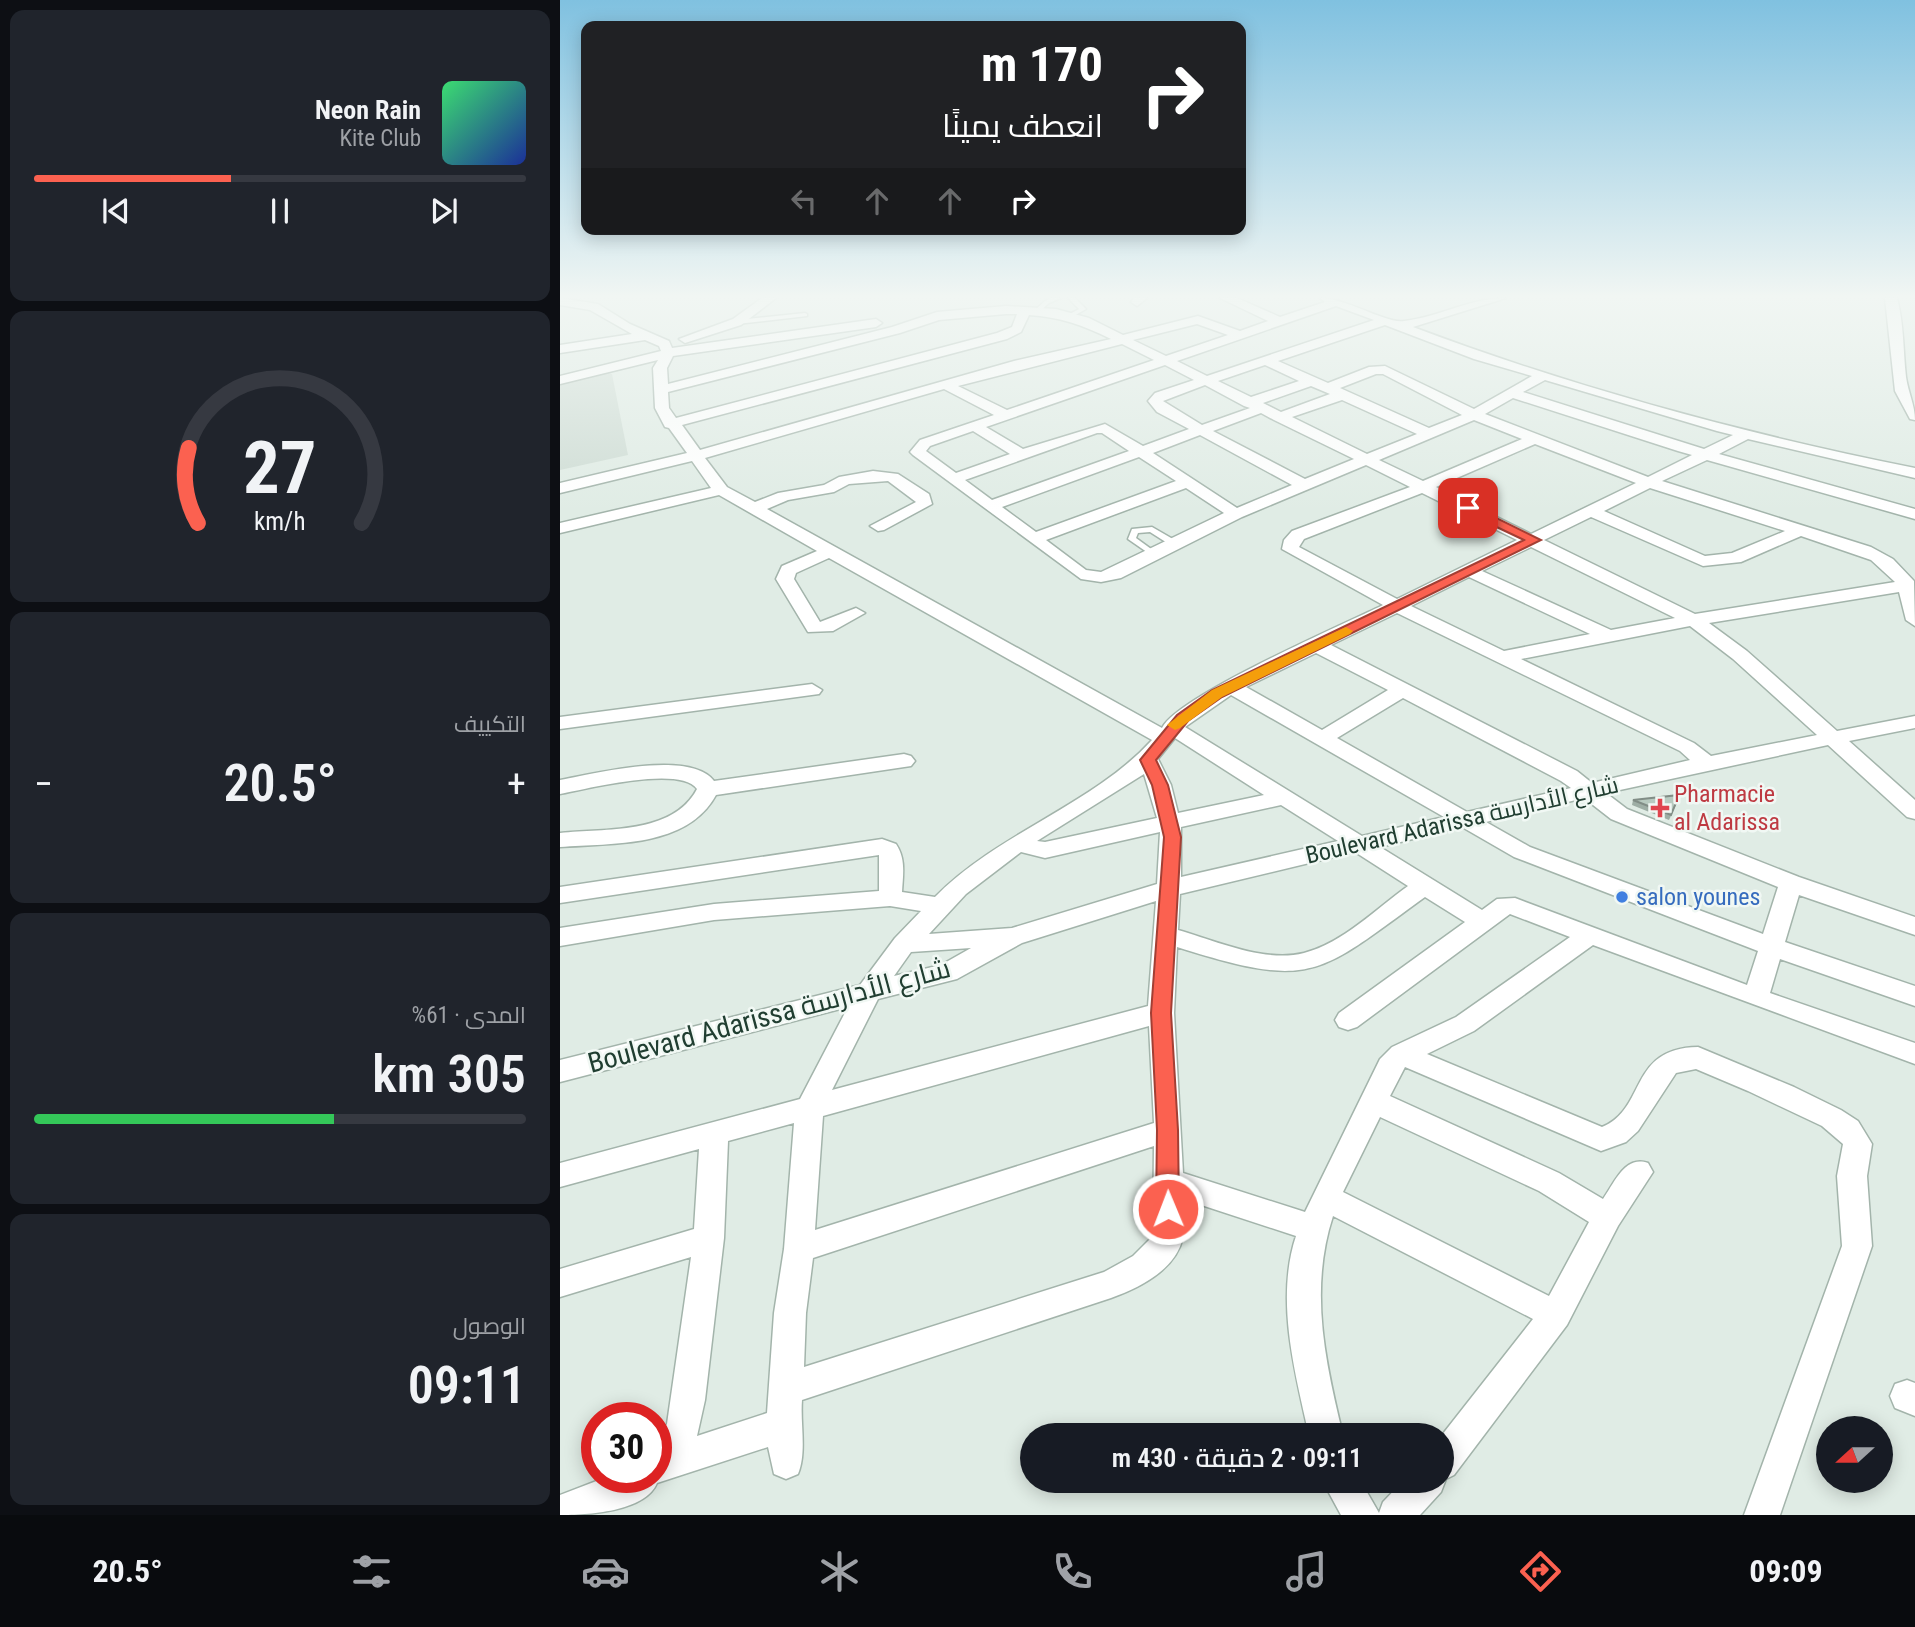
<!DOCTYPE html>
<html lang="ar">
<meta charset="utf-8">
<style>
body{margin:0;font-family:"Roboto Condensed",Cairo,sans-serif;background:#20242c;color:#f1f3f6;direction:rtl;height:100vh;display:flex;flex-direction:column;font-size:26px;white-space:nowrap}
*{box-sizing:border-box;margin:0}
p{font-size:23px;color:#9ea1a6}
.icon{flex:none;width:38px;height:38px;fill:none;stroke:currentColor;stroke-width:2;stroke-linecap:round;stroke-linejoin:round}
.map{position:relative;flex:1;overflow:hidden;direction:ltr}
.panel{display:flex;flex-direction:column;gap:10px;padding:10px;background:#0d0f14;width:560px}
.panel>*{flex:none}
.banner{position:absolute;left:21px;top:21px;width:665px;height:214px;border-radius:14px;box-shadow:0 4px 18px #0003;direction:rtl;background:#202124;color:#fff;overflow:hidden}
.needle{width:46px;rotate:249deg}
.fabs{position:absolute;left:1256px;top:1416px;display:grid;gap:14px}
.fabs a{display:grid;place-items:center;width:77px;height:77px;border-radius:50%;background:#171b24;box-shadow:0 4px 18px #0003;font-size:35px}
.speed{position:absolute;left:21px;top:1402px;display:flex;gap:14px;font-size:35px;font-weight:700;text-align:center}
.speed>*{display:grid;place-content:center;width:91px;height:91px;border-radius:50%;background:#171b24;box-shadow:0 4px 18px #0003;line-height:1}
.speed .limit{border:10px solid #d22;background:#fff;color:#111}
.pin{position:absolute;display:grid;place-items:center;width:60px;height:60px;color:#fff;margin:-30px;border-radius:14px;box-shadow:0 4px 10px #0006}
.me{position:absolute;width:77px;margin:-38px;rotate:359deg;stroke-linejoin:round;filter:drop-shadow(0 0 5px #0008)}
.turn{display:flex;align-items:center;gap:24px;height:147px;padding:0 28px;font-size:32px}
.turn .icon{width:91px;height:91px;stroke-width:2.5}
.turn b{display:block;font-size:49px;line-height:60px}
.lanes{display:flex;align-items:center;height:66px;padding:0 28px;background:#0003;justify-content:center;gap:35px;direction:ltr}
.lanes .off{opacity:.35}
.big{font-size:52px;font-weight:600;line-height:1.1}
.panel .card{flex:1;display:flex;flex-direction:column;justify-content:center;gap:10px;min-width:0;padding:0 24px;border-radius:14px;background:#20242c}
.panel .dial{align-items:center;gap:0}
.dial svg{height:182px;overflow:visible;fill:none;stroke:#363941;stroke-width:7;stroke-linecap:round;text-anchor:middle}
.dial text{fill:#f1f3f6;stroke:none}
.song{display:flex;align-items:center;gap:21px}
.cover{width:84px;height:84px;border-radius:10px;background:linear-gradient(135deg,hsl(140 70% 55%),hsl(230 70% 35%))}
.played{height:7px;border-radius:4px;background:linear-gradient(90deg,#fb6150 40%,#363941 40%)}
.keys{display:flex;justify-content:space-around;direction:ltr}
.heat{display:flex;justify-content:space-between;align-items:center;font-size:38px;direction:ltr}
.charge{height:10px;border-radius:5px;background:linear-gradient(90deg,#34c759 61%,#363941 0)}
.trip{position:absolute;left:460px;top:1423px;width:434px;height:70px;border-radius:35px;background:#171b24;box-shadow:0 4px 18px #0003;font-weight:600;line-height:70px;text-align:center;direction:rtl}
.tab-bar{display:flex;height:112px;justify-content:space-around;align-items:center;background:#090b0e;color:#9ea1a6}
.tab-bar .icon{width:49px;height:49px}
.tab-bar .current{color:#fb6150}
.tab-bar b{font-size:32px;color:#f1f3f6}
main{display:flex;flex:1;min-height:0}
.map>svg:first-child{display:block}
.built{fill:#cedcd4}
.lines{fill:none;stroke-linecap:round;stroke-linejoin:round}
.lane-casing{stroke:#a3b4ab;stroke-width:3}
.street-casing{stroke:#a3b4ab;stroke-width:3}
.lane{fill:#fff;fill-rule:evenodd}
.street{fill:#fff;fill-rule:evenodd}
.wall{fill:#9eaea5}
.building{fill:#b8cac0;stroke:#818d86;stroke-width:2}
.route{fill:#fb6150;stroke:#a33f34;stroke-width:2}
.slow{fill:#f59e0b}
.health-dot{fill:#e0444e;stroke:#f1f8f4;stroke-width:2.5}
.shop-dot{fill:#3f7fe0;stroke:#f1f8f4;stroke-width:2.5}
.labels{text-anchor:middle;stroke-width:5;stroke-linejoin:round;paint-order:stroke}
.health-label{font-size:24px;fill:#be3a42;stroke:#f1f8f4;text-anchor:start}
.street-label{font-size:24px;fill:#203e31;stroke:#f1f8f4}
.shop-label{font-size:24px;fill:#366cbe;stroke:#f1f8f4;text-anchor:start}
.near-street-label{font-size:28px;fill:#203e31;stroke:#f1f8f4}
</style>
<main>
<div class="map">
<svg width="1355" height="1515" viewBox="0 0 1355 1515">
<rect width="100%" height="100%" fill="#e0ece5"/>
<!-- built -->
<polygon class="built" points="33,369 52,374 68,455 0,470 0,378"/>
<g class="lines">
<!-- lane casing -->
<g class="lane-casing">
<g id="lane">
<polygon points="491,298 501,298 489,303 478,313 474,313 474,311 485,301"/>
<polygon points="508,298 515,298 526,309 512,317 508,317 508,315 519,309"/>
<polygon points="245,313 247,314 247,316 177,324 174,322 177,320"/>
<polygon points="592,527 618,542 618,546 612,546 590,532 578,533 576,538 598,554 594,557 568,539 572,529"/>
</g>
</g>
<!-- street casing -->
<g class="street-casing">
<g id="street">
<path d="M 0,298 L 38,304 L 70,324 L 109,341 L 112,348 L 316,319 L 322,323 L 316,327 L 113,356 L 107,368 L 108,384 L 332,327 L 377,312 L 446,306 L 496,309 L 529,318 L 563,335 L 638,316 L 680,331 L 708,321 L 660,298 L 677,298 L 720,317 L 765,302 L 760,298 C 787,298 826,324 844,321 C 879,317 910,298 946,298 L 853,327 C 1015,388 1185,434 1355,468 L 1355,478 L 1188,439 L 1159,454 L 1355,509 L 1355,519 L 1147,460 L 1102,481 L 1311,547 L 1333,559 L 1354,581 L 1355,626 L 1346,620 L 1339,592 L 1149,623 L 1187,651 L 1277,731 L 1355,716 L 1355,728 L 1289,741 L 1355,800 L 1355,819 L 1347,817 L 1268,745 L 1046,793 L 1067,809 L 1239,877 L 1355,917 L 1355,935 L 1239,895 L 1225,942 L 1355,986 L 1355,1006 L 1220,959 L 1210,993 L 1355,1043 L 1355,1064 L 1033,945 L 914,1031 L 867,1054 L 1042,1127 C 1087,1109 1068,1048 1138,1047 L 1234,1087 L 1281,1110 L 1298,1121 L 1312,1144 L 1307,1176 L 1312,1246 L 1220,1515 L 1184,1515 L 1282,1246 L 1277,1176 L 1283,1144 L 1262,1126 L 1188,1091 L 1136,1069 L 1116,1073 L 1078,1131 L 1066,1142 L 1041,1151 L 845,1067 L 830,1096 L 999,1173 L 1043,1199 C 1055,1182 1065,1155 1088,1163 L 1093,1172 L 1058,1226 L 1007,1325 L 894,1475 L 886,1479 L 881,1492 L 860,1515 L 781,1515 L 762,1480 L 800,1480 L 819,1513 L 823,1502 L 844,1480 L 882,1480 L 882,1435 L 973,1319 L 773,1216 C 749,1289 765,1362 783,1435 L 749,1435 C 735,1373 715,1299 736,1236 L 623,1199 C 623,1210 626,1225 623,1237 C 616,1270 579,1288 551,1298 L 242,1400 C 240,1424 247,1452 238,1474 L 226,1479 L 214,1474 L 208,1447 L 97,1483 C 85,1512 27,1515 0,1515 L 0,1495 L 47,1477 L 96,1477 L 96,1441 L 107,1424 L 131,1257 L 0,1297 L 0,1269 L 134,1229 L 139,1149 L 0,1187 L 0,1163 L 240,1099 L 288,1007 L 0,1082 L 0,1060 L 300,985 L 335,938 L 361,911 L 330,906 L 154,920 L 0,946 L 0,928 L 154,904 L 319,891 L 319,855 L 0,903 L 0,887 L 322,839 L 336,844 C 346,859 343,874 342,892 L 375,897 C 439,832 533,805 592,740 L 269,558 L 236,573 L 234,579 L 260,622 L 296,608 L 305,613 L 273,631 L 248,632 L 216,579 L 222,566 L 257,551 L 159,495 L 0,533 L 0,523 L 151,488 L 132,461 L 0,493 L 0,483 L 127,453 L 109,428 L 105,427 L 95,408 L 93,368 L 98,360 L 0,384 L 0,376 L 101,351 L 99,346 L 85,340 L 0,353 L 0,345 L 72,334 L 30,310 L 0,305 ZM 776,306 L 814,320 L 647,376 L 617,361 ZM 446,314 L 457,314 L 452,327 L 437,333 L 116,418 L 109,408 L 108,392 L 340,333 L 379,320 ZM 469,315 C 500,317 523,325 551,339 L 454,361 L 140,450 L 122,425 L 447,339 L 461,332 ZM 637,324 L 668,335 L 606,356 L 573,340 ZM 825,325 L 914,359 L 972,376 L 914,409 L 825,366 L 809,367 L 768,383 L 718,361 ZM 562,344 L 594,360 L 447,410 L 398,386 ZM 605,365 L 634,380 L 595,393 L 588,401 L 597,412 L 629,429 L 583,446 L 545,424 L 463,449 L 426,427 ZM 705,365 L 739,381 L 691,397 L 658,381 ZM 816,374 L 823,374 L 902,415 L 869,428 L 780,388 ZM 985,380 L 1157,431 L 1173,435 L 1144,449 L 963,392 ZM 645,385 L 684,406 L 690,408 L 642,425 L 603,401 ZM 751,386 L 770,394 L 721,412 L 703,403 ZM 384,389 L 434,415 L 360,440 L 350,452 L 353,455 L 521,579 L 541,582 L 561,578 L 682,517 L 806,465 L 850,487 L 732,531 L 724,540 L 722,549 L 823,605 C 782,625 618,696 602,728 L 207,509 L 228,500 L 274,492 L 289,484 L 328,481 L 356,502 L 310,526 L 318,531 L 324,530 L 372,504 L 369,494 L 338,474 L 313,471 L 279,477 L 264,485 L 218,493 L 195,502 L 167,487 L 145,458 ZM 953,398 L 1118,451 L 1132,455 L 1088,477 L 925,414 ZM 782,400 L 857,434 L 807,454 L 732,417 ZM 701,413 L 714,420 L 794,459 L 745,479 L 653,431 ZM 914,420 L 962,439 L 863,481 L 819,460 ZM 413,431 L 450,454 L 396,473 L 366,451 L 370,446 ZM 537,433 L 542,433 L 569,451 L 432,500 L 405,480 ZM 640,435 L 732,485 L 677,508 L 593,453 ZM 975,444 L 1076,483 L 971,534 L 876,487 ZM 579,457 L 616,481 L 476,532 L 442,507 ZM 626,488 L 664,513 L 541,572 L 526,570 L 486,540 ZM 1090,488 L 1225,531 L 1172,553 L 1145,556 L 1044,511 ZM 862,493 L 957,540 L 837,599 L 739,547 L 744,539 ZM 1031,517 L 1143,566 L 1181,562 L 1241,536 L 1311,560 L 1335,582 L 1135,614 L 984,540 ZM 971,547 L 1115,618 L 1051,630 L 922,571 ZM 909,577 L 1030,634 L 944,651 L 851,606 ZM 837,613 L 1120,751 L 1130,760 L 1032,783 L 1017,771 L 771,645 ZM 1130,626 L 1173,659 L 1257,735 L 1151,756 L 1134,743 L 961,659 ZM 756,653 L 828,690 L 762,730 L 686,687 ZM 671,695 L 884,817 L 802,836 L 625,727 ZM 843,698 L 1001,781 L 1011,788 L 907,812 L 777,738 ZM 615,738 L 704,795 L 618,813 L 611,785 L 598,759 ZM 584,774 L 597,818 L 485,842 L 477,841 ZM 1024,798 L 1051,819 L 1218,887 L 1203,934 L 970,847 L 926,822 ZM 721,805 L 778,841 L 621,877 L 621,827 ZM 902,827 L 954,857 L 1198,951 L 1187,985 L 955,898 L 937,899 L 922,910 L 820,847 ZM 600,832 L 597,884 L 452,928 L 369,934 L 406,894 L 461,852 L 485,858 ZM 795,852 L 848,886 C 817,908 783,943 744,953 C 705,963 656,941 618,930 L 620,894 ZM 865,897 L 905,922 L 779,1013 L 775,1020 L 779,1027 L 788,1030 L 797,1027 L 950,914 L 1010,937 L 896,1017 L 832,1047 L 820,1059 L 745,1212 L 623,1173 L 614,1013 L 617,947 C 753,990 756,976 865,897 ZM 596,901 L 588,1006 L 272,1090 L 318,999 L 397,979 L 462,943 ZM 411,948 L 381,965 L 334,976 L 351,952 ZM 589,1026 L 594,1123 L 255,1230 L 263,1116 ZM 820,1117 L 979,1191 L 1029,1222 L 989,1296 L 783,1192 ZM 234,1123 L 224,1249 L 214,1313 L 207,1413 L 137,1436 L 145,1400 L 164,1238 L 168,1141 ZM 594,1146 L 593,1236 L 573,1256 L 544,1272 L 244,1367 L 246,1313 L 253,1258 Z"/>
<polygon points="202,298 216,298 181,325 125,343 119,339 173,319"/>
<polygon points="574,298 587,298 577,306 571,302"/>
<path d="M 1325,298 L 1337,298 C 1344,324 1343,350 1346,377 C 1348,392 1355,405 1355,420 L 1350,419 L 1335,391 Z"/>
<polygon points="252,684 262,690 259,694 0,729 0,717"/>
<path d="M 344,754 L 351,756 L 355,761 L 351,766 L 156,795 C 127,848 53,843 0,847 L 0,833 C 45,828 113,835 137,789 C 120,765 27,789 0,794 L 0,780 C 34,774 130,749 154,781 Z"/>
<polygon points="1347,1380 1355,1383 1355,1416 1335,1408 1330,1396 1335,1384"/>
</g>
</g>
<!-- lane -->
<use href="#lane" class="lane"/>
<!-- street -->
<use href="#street" class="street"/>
</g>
<!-- wall -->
<polygon class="wall" points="1073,800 1118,801 1109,820 1072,805"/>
<!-- building -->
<polygon class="building" points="1119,795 1111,815 1073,800"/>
<!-- sky -->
<linearGradient id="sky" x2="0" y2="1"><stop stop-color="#80c1e0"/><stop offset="0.58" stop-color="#f1f6f3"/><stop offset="1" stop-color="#f1f6f3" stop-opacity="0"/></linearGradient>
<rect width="1355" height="511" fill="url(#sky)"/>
<!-- route -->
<polygon class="route" points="903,506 912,506 981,540 662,697 628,721 596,760 608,785 621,837 611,1013 618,1130 619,1209 616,1216 608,1219 600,1216 596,1209 597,1130 591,1013 604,837 592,785 580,760 617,715 652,690 964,540 903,511"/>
<!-- slow -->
<polygon class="slow" points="786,627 793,631 790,634 662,697 620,728 615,730 607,725 652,690"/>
<!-- markers -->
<path class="health-dot" d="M1096.5 797.5h7v7h7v7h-7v7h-7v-7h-7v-7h7z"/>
<circle class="shop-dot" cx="1062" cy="897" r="7"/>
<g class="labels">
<!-- health labels -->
<g class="health-label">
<text x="1114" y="802">Pharmacie<tspan x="1114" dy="28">al Adarissa</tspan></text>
</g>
<!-- street labels -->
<g class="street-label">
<text transform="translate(902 820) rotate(-13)" y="8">Boulevard Adarissa شارع الأدارسة</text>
</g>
<!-- shop labels -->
<g class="shop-label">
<text x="1076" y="905">salon younes</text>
</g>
<!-- near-street labels -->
<g class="near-street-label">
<text transform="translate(209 1015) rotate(-15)" y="10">Boulevard Adarissa شارع الأدارسة</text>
</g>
</g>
</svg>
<div class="fabs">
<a><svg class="needle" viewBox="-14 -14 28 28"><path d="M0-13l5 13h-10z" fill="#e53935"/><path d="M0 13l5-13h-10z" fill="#9ea1a6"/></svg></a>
</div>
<div class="speed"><div class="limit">30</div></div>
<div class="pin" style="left:908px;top:508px;background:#d93025"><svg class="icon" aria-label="arrive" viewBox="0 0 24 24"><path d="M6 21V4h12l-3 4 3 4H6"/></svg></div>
<svg class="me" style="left:608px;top:1209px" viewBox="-20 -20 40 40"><circle r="17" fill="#fb6150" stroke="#fff" stroke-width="3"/><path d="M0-11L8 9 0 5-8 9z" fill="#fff"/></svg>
<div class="trip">09:11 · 2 دقيقة · 430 m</div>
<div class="banner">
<div class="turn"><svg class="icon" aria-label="right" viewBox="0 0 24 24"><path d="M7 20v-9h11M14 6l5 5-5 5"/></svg><div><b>170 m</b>انعطف يمينًا</div></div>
<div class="lanes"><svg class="icon off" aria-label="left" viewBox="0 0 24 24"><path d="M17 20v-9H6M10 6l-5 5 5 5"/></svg><svg class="icon off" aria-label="ahead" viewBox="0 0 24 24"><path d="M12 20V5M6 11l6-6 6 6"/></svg><svg class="icon off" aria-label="ahead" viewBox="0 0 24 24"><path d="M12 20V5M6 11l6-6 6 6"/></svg><svg class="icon" aria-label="right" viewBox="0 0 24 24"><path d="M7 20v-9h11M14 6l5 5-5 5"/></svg></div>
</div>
</div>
<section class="panel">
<div class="card">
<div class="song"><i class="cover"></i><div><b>Neon Rain</b><p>Kite Club</p></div></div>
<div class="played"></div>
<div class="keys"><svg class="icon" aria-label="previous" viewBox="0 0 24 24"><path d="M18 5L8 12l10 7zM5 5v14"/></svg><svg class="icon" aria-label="pause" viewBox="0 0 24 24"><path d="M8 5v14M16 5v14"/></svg><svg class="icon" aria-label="next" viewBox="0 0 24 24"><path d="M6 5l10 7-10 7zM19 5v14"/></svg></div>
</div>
<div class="card dial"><svg viewBox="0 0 100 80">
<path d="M14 69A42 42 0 1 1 86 69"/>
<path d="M14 69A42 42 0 0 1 10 36" stroke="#fb6150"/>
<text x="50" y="56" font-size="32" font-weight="700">27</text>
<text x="50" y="72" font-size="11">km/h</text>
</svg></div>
<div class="card"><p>التكييف</p>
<div class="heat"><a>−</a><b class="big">20.5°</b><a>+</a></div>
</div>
<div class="card"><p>المدى · 61%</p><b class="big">305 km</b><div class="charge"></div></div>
<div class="card"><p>الوصول</p><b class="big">09:11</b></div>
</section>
</main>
<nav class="tab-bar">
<b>09:09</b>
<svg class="icon current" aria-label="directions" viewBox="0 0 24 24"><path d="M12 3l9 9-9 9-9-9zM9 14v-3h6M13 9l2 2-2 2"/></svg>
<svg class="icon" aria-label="music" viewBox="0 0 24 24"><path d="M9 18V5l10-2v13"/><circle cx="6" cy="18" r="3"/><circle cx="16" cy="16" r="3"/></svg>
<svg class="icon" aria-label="phone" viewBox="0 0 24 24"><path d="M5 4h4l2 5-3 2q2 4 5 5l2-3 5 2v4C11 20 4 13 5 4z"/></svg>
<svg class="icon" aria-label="climate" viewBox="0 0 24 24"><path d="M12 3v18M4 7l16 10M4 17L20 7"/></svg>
<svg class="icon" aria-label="car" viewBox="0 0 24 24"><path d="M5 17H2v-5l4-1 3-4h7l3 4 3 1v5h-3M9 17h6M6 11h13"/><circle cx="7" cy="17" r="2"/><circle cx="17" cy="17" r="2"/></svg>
<svg class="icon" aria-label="filters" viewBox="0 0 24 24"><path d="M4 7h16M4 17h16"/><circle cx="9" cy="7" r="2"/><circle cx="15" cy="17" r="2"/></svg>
<b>20.5°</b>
</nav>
